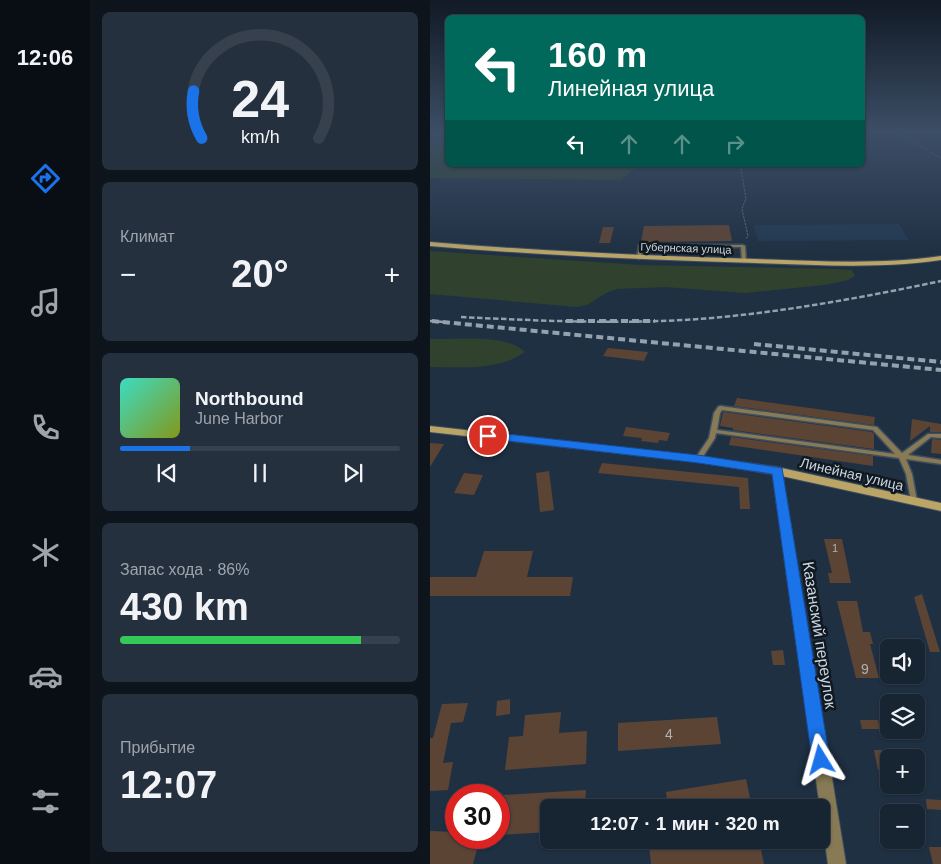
<!DOCTYPE html>
<html lang="ru">
<meta charset="utf-8">
<style>
body{margin:0;font-family:Arial,sans-serif;background:#24303e;color:#f1f3f6;height:100vh;display:flex;flex-direction:column;font-size:19px;white-space:nowrap}
*{box-sizing:border-box;margin:0}
p{font-size:16px;color:#9ea4ac}
.icon{flex:none;width:28px;height:28px;fill:none;stroke:currentColor;stroke-width:2;stroke-linecap:round;stroke-linejoin:round}
.map{position:relative;flex:1;overflow:hidden}
.sheet{display:flex;flex-direction:column;gap:12px;padding:12px;background:#0d141c;width:340px}
.sheet>*{flex:none}
.hud{position:absolute;left:15px;top:15px;width:420px;height:152px;border-radius:8px;box-shadow:0 1px 4px #0004,0 0 0 1px #36414d;background:#00695c;color:#fff;overflow:hidden}
.fabs{position:absolute;left:450px;top:639px;display:grid;gap:10px}
.fabs a{display:grid;place-items:center;width:45px;height:45px;border-radius:8px;background:#172432;box-shadow:0 1px 4px #0004,0 0 0 1px #36414d;font-size:25px}
.speed{position:absolute;left:15px;top:784px;display:flex;gap:10px;font-size:25px;font-weight:700;text-align:center}
.speed>*{display:grid;place-content:center;width:65px;height:65px;border-radius:50%;background:#172432;box-shadow:0 1px 4px #0004,0 0 0 1px #36414d;line-height:1}
.speed .limit{border:8px solid #d22;background:#fff;color:#111}
.pin{position:absolute;display:grid;place-items:center;width:42px;height:42px;color:#fff;margin:-21px;border:2px solid #fff;border-radius:50%;box-shadow:0 1px 5px #0007}
.me{position:absolute;width:55px;margin:-28px;rotate:352deg;stroke-linejoin:round;filter:drop-shadow(0 0 4px #0008)}
.turn{display:flex;align-items:center;gap:18px;height:105px;padding:0 20px;font-size:22px}
.turn .icon{width:65px;height:65px;stroke-width:2.5}
.turn b{display:block;font-size:35px;line-height:42px}
.lanes{display:flex;align-items:center;height:48px;padding:0 20px;background:#0003;justify-content:center;gap:25px;direction:ltr}
.lanes .off{opacity:.35}
.big{font-size:38px;font-weight:700;line-height:1.1}
.sheet .tile{flex:1;display:flex;flex-direction:column;justify-content:center;gap:8px;min-width:0;padding:0 18px;border-radius:8px;background:#24303e}
.sheet .dial{align-items:center;gap:0}
.dial svg{height:130px;overflow:visible;fill:none;stroke:#36414d;stroke-width:7;stroke-linecap:round;text-anchor:middle}
.dial text{fill:#f1f3f6;stroke:none}
.song{display:flex;align-items:center;gap:15px}
.cover{width:60px;height:60px;border-radius:8px;background:linear-gradient(135deg,hsl(170 70% 55%),hsl(70 70% 35%))}
.played{height:5px;border-radius:2px;background:linear-gradient(90deg,#1a73e8 25%,#36414d 25%)}
.keys{display:flex;justify-content:space-around;direction:ltr}
.heat{display:flex;justify-content:space-between;align-items:center;font-size:28px;direction:ltr}
.charge{height:8px;border-radius:4px;background:linear-gradient(90deg,#34c759 86%,#36414d 0)}
.trip{position:absolute;left:110px;top:799px;width:290px;height:50px;border-radius:8px;background:#172432;box-shadow:0 1px 4px #0004,0 0 0 1px #36414d;font-weight:700;line-height:50px;text-align:center}
main{display:flex;flex:1;min-height:0}
.tabs{display:flex;flex-direction:column;width:90px;justify-content:space-around;align-items:center;background:#090e14;color:#9ea4ac}
.tabs .icon{width:35px;height:35px}
.tabs .current{color:#1a73e8}
.tabs b{font-size:22px;color:#f1f3f6}
.map>svg:first-child{display:block}
.built{fill:#223951}
.green{fill:#30412e}
.building{fill:#5c4435}
.lines{fill:none;stroke-linecap:round;stroke-linejoin:round}
.lane-casing{stroke:#3e4e5f;stroke-width:3}
.street-casing{stroke:#3e4e5f;stroke-width:2}
.secondary-casing{stroke:#3e4e5f;stroke-width:2}
.path{stroke:#5d6c7c;stroke-width:1;stroke-dasharray:2.5 1;stroke-linecap:butt}
.lane{fill:#877a55;fill-rule:evenodd}
.street{fill:#877a55;fill-rule:evenodd}
.secondary{fill:#baa567;fill-rule:evenodd}
.rail-far1{stroke:#94a1af;stroke-width:2.5;stroke-dasharray:5.5 2.5;stroke-linecap:butt}
.rail{stroke:#94a1af;stroke-width:4;stroke-dasharray:7 4;stroke-linecap:butt}
.route{fill:#1a73e8;stroke:#114b97}
.labels{text-anchor:middle;stroke-width:5;stroke-linejoin:round;paint-order:stroke}
.far-street-label{font-size:11px;fill:#cad5e1;stroke:#101820}
.number-label{font-size:11px;fill:#aeb1b6}
.street-label{font-size:14px;fill:#cad5e1;stroke:#101820}
.near-number-label{font-size:14px;fill:#aeb1b6}
.near-street-label{font-size:16px;fill:#cad5e1;stroke:#101820}
</style>
<main>
<nav class="tabs">
<b>12:06</b>
<svg class="icon current" aria-label="directions" viewBox="0 0 24 24"><path d="M12 3l9 9-9 9-9-9zM9 14v-3h6M13 9l2 2-2 2"/></svg>
<svg class="icon" aria-label="music" viewBox="0 0 24 24"><path d="M9 18V5l10-2v13"/><circle cx="6" cy="18" r="3"/><circle cx="16" cy="16" r="3"/></svg>
<svg class="icon" aria-label="phone" viewBox="0 0 24 24"><path d="M5 4h4l2 5-3 2q2 4 5 5l2-3 5 2v4C11 20 4 13 5 4z"/></svg>
<svg class="icon" aria-label="climate" viewBox="0 0 24 24"><path d="M12 3v18M4 7l16 10M4 17L20 7"/></svg>
<svg class="icon" aria-label="car" viewBox="0 0 24 24"><path d="M5 17H2v-5l4-1 3-4h7l3 4 3 1v5h-3M9 17h6M6 11h13"/><circle cx="7" cy="17" r="2"/><circle cx="17" cy="17" r="2"/></svg>
<svg class="icon" aria-label="filters" viewBox="0 0 24 24"><path d="M4 7h16M4 17h16"/><circle cx="9" cy="7" r="2"/><circle cx="15" cy="17" r="2"/></svg>
</nav>
<section class="sheet">
<div class="tile dial"><svg viewBox="0 0 100 80">
<path d="M14 69A42 42 0 1 1 86 69"/>
<path d="M14 69A42 42 0 0 1 9 40" stroke="#1a73e8"/>
<text x="50" y="56" font-size="32" font-weight="700">24</text>
<text x="50" y="72" font-size="11">km/h</text>
</svg></div>
<div class="tile"><p>Климат</p>
<div class="heat"><a>−</a><b class="big">20°</b><a>+</a></div>
</div>
<div class="tile">
<div class="song"><i class="cover"></i><div><b>Northbound</b><p>June Harbor</p></div></div>
<div class="played"></div>
<div class="keys"><svg class="icon" aria-label="previous" viewBox="0 0 24 24"><path d="M18 5L8 12l10 7zM5 5v14"/></svg><svg class="icon" aria-label="pause" viewBox="0 0 24 24"><path d="M8 5v14M16 5v14"/></svg><svg class="icon" aria-label="next" viewBox="0 0 24 24"><path d="M6 5l10 7-10 7zM19 5v14"/></svg></div>
</div>
<div class="tile"><p>Запас хода · 86%</p><b class="big">430 km</b><div class="charge"></div></div>
<div class="tile"><p>Прибытие</p><b class="big">12:07</b></div>
</section>
<div class="map">
<svg width="511" height="864" viewBox="0 0 511 864">
<rect width="100%" height="100%" fill="#1f3043"/>
<!-- built -->
<polygon class="built" points="469,224 479,240 328,241 324,225"/>
<!-- green -->
<g class="green">
<polygon points="0,133 17,133 18,165 209,165 191,180 0,178"/>
<polygon points="0,251 211,265 407,269 422,270 425,276 418,280 395,285 315,293 235,287 187,289 176,293 157,305 147,307 0,294"/>
<path d="M 0,339 C 27,340 75,333 95,352 C 67,371 33,367 0,367 Z"/>
</g>
<!-- building -->
<g class="building">
<polygon points="299,225 302,241 211,242 214,226"/>
<polygon points="173,227 184,227 180,243 169,243"/>
<polygon points="178,348 218,352 214,361 173,356"/>
<polygon points="307,398 445,417 444,425 304,406"/>
<polygon points="293,412 442,432 444,434 444,449 303,430 303,428 290,426"/>
<polygon points="482,419 511,424 511,432 500,432 500,426 480,441"/>
<polygon points="196,427 240,433 237,441 229,440 228,443 211,441 212,438 193,436"/>
<polygon points="301,437 443,456 443,466 299,445"/>
<polygon points="502,439 511,440 511,454 501,453"/>
<polygon points="0,443 14,444 0,467"/>
<polygon points="172,463 318,478 320,509 310,509 309,487 168,473"/>
<polygon points="119,471 124,510 110,512 106,473"/>
<polygon points="34,473 53,475 44,495 24,493"/>
<polygon points="394,539 412,539 421,583 400,583 398,573 402,573"/>
<polygon points="54,551 103,551 97,577 143,577 140,596 0,596 0,577 46,577"/>
<polygon points="492,594 510,652 500,652 484,597"/>
<polygon points="407,601 427,601 433,632 440,632 443,644 440,644 449,678 426,678"/>
<polygon points="353,650 355,665 343,665 341,651"/>
<polygon points="80,699 80,714 66,716 67,701"/>
<polygon points="38,703 33,722 21,723 13,763 23,762 18,790 0,791 0,738 3,738 12,704"/>
<polygon points="131,712 129,733 157,731 156,764 75,770 79,737 93,736 95,715"/>
<polygon points="287,717 291,744 188,751 188,723"/>
<polygon points="430,720 448,720 450,729 432,729"/>
<polygon points="444,750 459,750 459,770 448,770"/>
<polygon points="316,779 322,808 238,808 236,792"/>
<polygon points="156,790 155,808 119,808 119,832 69,835 72,795"/>
<polygon points="496,799 511,800 511,810 497,809"/>
<polygon points="0,831 26,832 26,838 50,838 43,864 0,864"/>
<polygon points="225,840 329,840 334,864 221,864 219,845 225,843"/>
<polygon points="499,847 511,847 511,864 503,864"/>
</g>
<g class="lines">
<!-- lane casing -->
<g class="lane-casing">
<g id="lane">
<polygon points="209,245 313,245 315,246 316,261 314,262 312,261 311,247 213,247 211,258 209,259 207,258"/>
<path d="M 290,406 L 447,427 L 472,453 L 498,434 L 511,434 L 511,438 L 501,437 L 478,455 L 511,460 L 511,464 L 476,459 L 482,474 L 487,501 L 486,503 L 482,503 L 481,501 L 476,474 L 469,458 L 286,433 L 285,438 L 270,461 L 266,461 L 265,459 L 279,438 L 284,413 L 288,407 ZM 292,410 L 443,430 L 465,454 L 287,430 L 290,413 Z"/>
</g>
</g>
<!-- street casing -->
<g class="street-casing">
<polygon id="street" points="347,467 352,471 416,864 398,864 342,471"/>
</g>
<!-- secondary casing -->
<g class="secondary-casing">
<g id="secondary">
<path d="M 0,242 C 108,251 217,256 326,259 C 388,261 449,265 511,256 L 511,260 C 449,269 388,265 326,263 C 217,260 108,255 0,246 Z"/>
<polygon points="0,426 268,456 347,467 511,503 511,511 347,475 268,462 0,432"/>
</g>
</g>
<!-- path -->
<g class="path">
<polyline points="466,133 511,158"/>
<polyline points="312,165 311,170 316,198 312,209 318,236 316,239"/>
</g>
<!-- lane -->
<use href="#lane" class="lane"/>
<!-- street -->
<use href="#street" class="street"/>
<!-- secondary -->
<use href="#secondary" class="secondary"/>
<!-- rail-far1 -->
<g class="rail-far1">
<path d="M 31,317 C 115,321 198,325 282,318 C 359,311 435,297 511,281"/>
<polyline points="0,321 15,322"/>
</g>
<!-- rail -->
<g class="rail">
<polyline points="2,321 511,370"/>
<polyline points="136,321 225,321"/>
<polyline points="324,344 511,362"/>
</g>
</g>
<!-- sky -->
<linearGradient id="sky" x2="0" y2="1"><stop stop-color="#111a25"/><stop offset="0.52" stop-color="#3c4e66"/><stop offset="1" stop-color="#3c4e66" stop-opacity="0"/></linearGradient>
<rect width="511" height="254" fill="url(#sky)"/>
<!-- route -->
<polygon class="route" points="58,432 268,455 352,468 400,760 397,766 391,769 384,766 382,760 342,474 268,463 53,438 52,436 53,433"/>
<g class="labels">
<!-- far-street labels -->
<g class="far-street-label">
<text transform="translate(256 248) rotate(2)" y="4">Губернская улица</text>
</g>
<!-- number labels -->
<g class="number-label">
<text x="405" y="552">1</text>
</g>
<!-- street labels -->
<g class="street-label">
<text transform="translate(422 474) rotate(13)" y="5">Линейная улица</text>
</g>
<!-- near-number labels -->
<g class="near-number-label">
<text x="435" y="674">9</text>
<text x="239" y="739">4</text>
</g>
<!-- near-street labels -->
<g class="near-street-label">
<text transform="translate(390 635) rotate(81)" y="6">Казанский переулок</text>
</g>
</g>
</svg>
<div class="fabs">
<a><svg class="icon" aria-label="sound" viewBox="0 0 24 24"><path d="M4 9h4l5-4v14l-5-4H4zM17 9q2 3 0 6"/></svg></a>
<a><svg class="icon" aria-label="layers" viewBox="0 0 24 24"><path d="M12 4l9 5-9 5-9-5zM3 14l9 5 9-5"/></svg></a>
<a>+</a>
<a>−</a>
</div>
<div class="speed"><div class="limit">30</div></div>
<div class="pin" style="left:58px;top:436px;background:#d93025"><svg class="icon" aria-label="arrive" viewBox="0 0 24 24"><path d="M6 21V4h12l-3 4 3 4H6"/></svg></div>
<svg class="me" style="left:391px;top:760px" viewBox="-20 -20 40 40"><path d="M0-17L14 15 0 8-14 15z" fill="#1a73e8" stroke="#fff" stroke-width="4"/></svg>
<div class="trip">12:07 · 1 мин · 320 m</div>
<div class="hud">
<div class="turn"><svg class="icon" aria-label="left" viewBox="0 0 24 24"><path d="M17 20v-9H6M10 6l-5 5 5 5"/></svg><div><b>160 m</b>Линейная улица</div></div>
<div class="lanes"><svg class="icon" aria-label="left" viewBox="0 0 24 24"><path d="M17 20v-9H6M10 6l-5 5 5 5"/></svg><svg class="icon off" aria-label="ahead" viewBox="0 0 24 24"><path d="M12 20V5M6 11l6-6 6 6"/></svg><svg class="icon off" aria-label="ahead" viewBox="0 0 24 24"><path d="M12 20V5M6 11l6-6 6 6"/></svg><svg class="icon off" aria-label="right" viewBox="0 0 24 24"><path d="M7 20v-9h11M14 6l5 5-5 5"/></svg></div>
</div>
</div>
</main>
